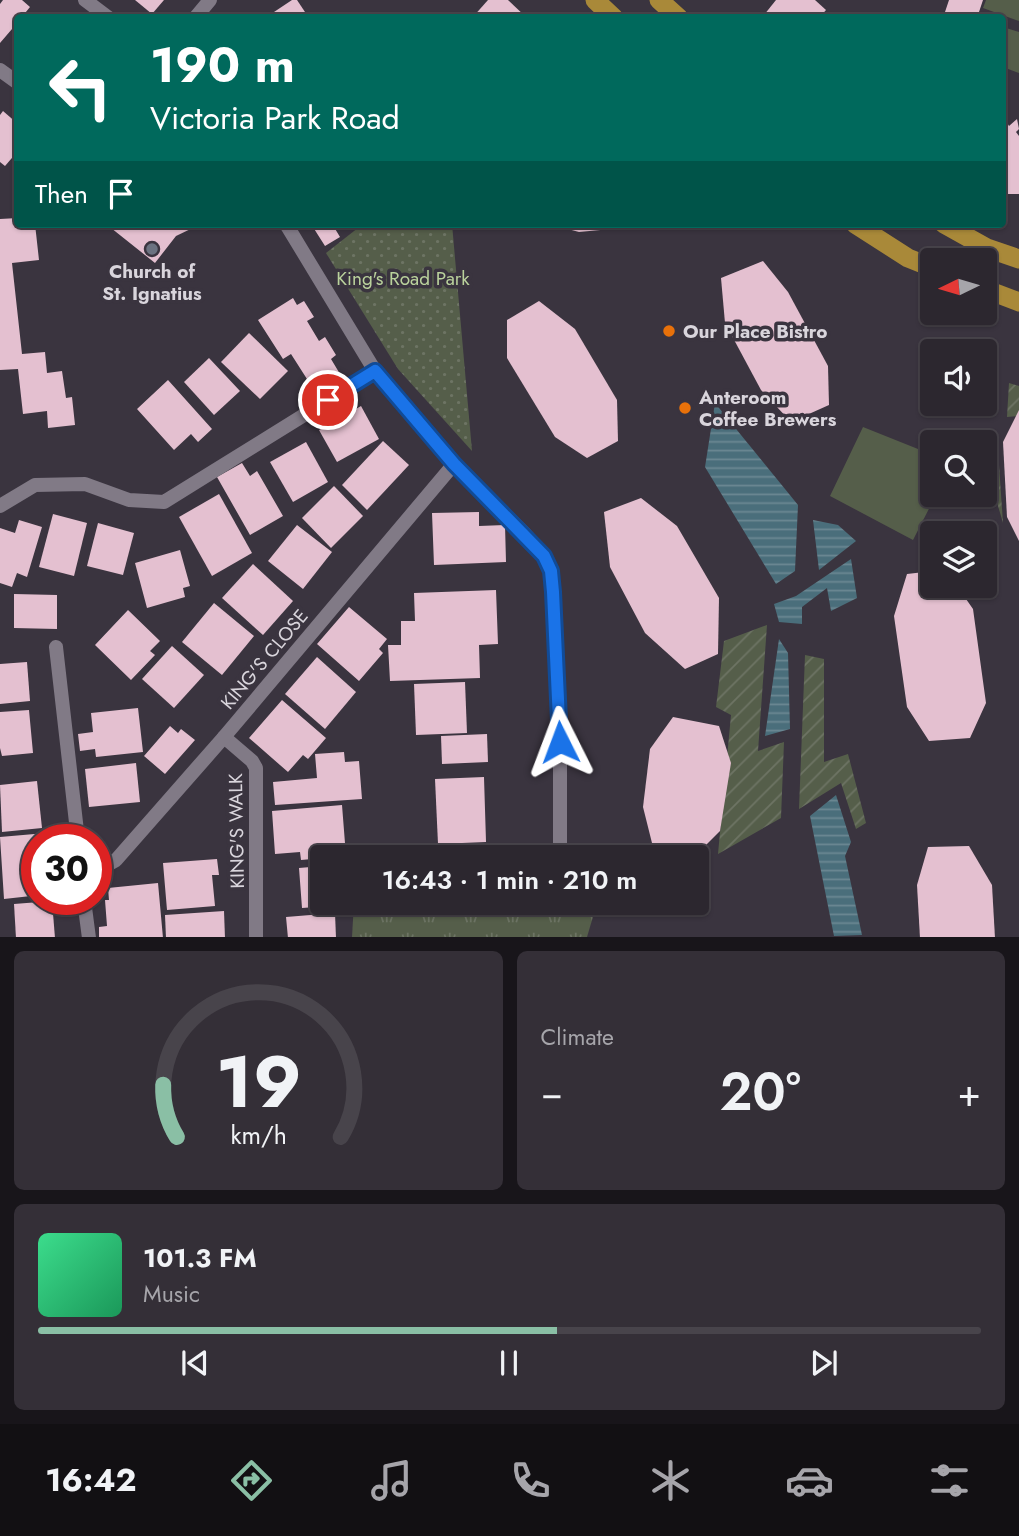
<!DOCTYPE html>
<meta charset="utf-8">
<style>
body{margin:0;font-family:Jost,sans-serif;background:#342f37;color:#f1f3f6;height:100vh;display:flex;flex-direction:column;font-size:26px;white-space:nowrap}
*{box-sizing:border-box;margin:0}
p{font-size:23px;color:#a6a5aa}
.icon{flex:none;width:38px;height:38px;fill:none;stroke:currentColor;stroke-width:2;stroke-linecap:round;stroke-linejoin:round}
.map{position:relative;height:937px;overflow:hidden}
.panel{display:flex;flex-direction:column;gap:14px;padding:14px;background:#18151a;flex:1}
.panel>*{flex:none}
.guide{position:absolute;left:14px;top:14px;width:992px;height:214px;border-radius:7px;box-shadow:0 2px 5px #0004,0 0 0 2px #48444b;background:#00695c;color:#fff;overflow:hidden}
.needle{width:46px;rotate:265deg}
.tools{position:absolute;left:920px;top:248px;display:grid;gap:14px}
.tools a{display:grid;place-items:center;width:77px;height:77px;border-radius:7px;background:#2c272f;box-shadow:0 2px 5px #0004,0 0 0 2px #48444b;font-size:35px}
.speed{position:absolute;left:21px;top:824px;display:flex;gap:14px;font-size:35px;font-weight:700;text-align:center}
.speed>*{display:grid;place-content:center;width:91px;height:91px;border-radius:50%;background:#2c272f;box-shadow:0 2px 5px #0004,0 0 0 2px #48444b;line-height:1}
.speed .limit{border:10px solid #d22;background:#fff;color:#111}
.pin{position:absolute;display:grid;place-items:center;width:60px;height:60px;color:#fff;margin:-30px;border:4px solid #fff;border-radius:50%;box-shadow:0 2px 7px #0007}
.me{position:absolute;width:77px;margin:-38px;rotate:357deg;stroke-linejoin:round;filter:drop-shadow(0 0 5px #0008)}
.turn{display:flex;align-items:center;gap:24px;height:147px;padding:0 21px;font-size:32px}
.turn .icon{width:91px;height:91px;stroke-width:2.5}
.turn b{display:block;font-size:49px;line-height:60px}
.then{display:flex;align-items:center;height:66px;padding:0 21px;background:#0003;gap:14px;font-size:26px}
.big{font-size:52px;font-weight:600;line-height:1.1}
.panel .tile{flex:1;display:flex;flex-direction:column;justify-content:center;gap:10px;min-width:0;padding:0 24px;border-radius:10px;background:#342f37}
.panel .dial{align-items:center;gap:0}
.dial svg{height:182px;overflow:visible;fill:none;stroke:#48444b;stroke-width:7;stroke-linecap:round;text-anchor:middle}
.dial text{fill:#f1f3f6;stroke:none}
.song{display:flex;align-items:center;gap:21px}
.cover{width:84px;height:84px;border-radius:10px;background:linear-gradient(135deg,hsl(150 70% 55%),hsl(150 70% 35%))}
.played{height:7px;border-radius:4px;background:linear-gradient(90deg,#8abfa5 55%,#48444b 55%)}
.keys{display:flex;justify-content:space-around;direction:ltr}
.heat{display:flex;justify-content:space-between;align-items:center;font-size:38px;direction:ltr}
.panel .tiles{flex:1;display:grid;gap:14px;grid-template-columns:1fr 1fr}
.tile:last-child{grid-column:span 2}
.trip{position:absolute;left:310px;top:845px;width:399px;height:70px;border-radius:7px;background:#2c272f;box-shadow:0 2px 5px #0004,0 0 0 2px #48444b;font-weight:600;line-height:70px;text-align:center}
.dock{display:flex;height:112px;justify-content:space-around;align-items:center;background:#121013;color:#a6a5aa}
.dock .icon{width:49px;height:49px}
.dock .on{color:#8abfa5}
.dock b{font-size:32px;color:#f1f3f6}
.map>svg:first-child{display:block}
.grass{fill:url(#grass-tufts)}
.park{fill:url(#park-dots)}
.garden{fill:url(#garden-furrows)}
.pitch{fill:#555e4a}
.water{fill:url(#water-rules)}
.building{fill:#e4c0d0}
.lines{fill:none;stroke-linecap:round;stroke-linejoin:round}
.minor{stroke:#817a86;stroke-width:14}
.trunk{stroke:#a98939;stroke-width:19}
.route-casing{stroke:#114b97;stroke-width:18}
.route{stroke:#1a73e8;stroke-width:12}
.worship-dot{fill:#6b7280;stroke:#3a343f;stroke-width:2.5}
.food-dot{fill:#e8710a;stroke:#3a343f;stroke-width:2.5}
.labels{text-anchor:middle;stroke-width:7;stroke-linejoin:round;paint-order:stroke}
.poi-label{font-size:19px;font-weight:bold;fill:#d9d5dc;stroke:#3a343f;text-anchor:start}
.park-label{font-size:19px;fill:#bad29c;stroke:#3a343f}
.street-label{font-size:19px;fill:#d9d5dc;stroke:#3a343f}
</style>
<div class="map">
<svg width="1019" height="938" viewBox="0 0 1019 938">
<defs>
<pattern id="grass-tufts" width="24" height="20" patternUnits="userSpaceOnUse" patternTransform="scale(1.75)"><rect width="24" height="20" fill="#555e4a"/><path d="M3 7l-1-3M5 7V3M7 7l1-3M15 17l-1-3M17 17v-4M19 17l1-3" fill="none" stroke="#6d7464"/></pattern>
<pattern id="park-dots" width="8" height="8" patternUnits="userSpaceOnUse" patternTransform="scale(1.75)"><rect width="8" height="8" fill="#555e4a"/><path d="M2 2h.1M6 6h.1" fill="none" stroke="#6d7464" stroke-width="1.8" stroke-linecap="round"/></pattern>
<pattern id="garden-furrows" width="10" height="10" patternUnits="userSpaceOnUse" patternTransform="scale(1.75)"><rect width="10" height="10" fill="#555e4a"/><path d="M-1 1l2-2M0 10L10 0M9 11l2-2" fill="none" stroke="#6d7464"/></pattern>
<pattern id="water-rules" width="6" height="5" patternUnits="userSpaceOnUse" patternTransform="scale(1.75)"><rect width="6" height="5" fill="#4a6e7b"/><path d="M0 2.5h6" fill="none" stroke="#6c8893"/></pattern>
</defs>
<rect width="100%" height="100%" fill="#3a343f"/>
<!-- grass -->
<polygon class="grass" points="354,903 597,903 587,937 352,937"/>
<!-- park -->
<polygon class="park" points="363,224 452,224 472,451 398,369 326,253"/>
<!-- garden -->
<g class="garden">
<polygon points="1009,383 1019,386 1019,416 1007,417"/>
<polygon points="999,465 1003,523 989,475"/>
<polygon points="767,625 758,751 784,742 781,818 718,854 731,715 716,707 724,641"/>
<polygon points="805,655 824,659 824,762 848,754 866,823 856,829 841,783 799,809"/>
</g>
<!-- pitch -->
<g class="pitch">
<polygon points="986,0 1019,0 1019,21 983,8"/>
<polygon points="1003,27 1019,32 1019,73 1003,67"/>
<polygon points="863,427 933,455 933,495 936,495 913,540 830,496"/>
</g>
<!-- water -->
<g class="water">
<polygon points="715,403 798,505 795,571 776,584 705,467"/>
<polygon points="813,520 838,525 856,541 819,570"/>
<polygon points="851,559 857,598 831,611 827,588 802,607 802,624 779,622 774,604 796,596"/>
<polygon points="779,639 788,653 790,729 765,736"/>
<polygon points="836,795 851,842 845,856 862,935 834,936 810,816"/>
</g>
<!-- building -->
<g class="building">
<polygon points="3,0 22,0 30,7 21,18 18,18 18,22 0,43 0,4"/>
<polygon points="135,0 164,0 152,14"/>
<polygon points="292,0 297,0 309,18 265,18"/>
<polygon points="488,0 508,0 527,18 472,18"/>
<polygon points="776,0 815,0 826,10 819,18 767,18 764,15"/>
<polygon points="949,0 983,0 977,18 943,18"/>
<polygon points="3,111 18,124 18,151 5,166 0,162 0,115"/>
<polygon points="1017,119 1019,129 1016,132 1019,136 1019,194 1004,194 1003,123 1006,121 1009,126"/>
<polygon points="18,218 18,224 35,224 39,260 12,263 22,354 45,352 47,373 62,371 66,398 72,397 75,425 48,428 47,411 23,414 18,369 0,370 0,219"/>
<polygon points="106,224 201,224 176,236 155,263"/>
<polygon points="311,224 339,224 334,227 340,237 325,246"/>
<polygon points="643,224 643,226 579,232 553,225"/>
<polygon points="763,261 788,292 828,366 829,405 791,422 761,390 725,323 721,278"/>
<polygon points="293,298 297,305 304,301 314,317 307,321 319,341 325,337 336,355 331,359 340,374 314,390 291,354 283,359 258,320"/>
<polygon points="539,301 575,329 617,400 618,441 587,458 555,437 507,358 507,320"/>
<polygon points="249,333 288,371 260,399 221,362"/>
<polygon points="209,358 240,391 214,415 184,382"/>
<polygon points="168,380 212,429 198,442 191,434 174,450 137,409"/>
<polygon points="361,406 379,439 337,462 319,430"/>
<polygon points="1019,410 1019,541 1007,517 1003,442"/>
<polygon points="383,441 409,465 367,510 342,485"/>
<polygon points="306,442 328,482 293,502 270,462"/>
<polygon points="242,463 250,476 257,471 283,516 250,535 217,477"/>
<polygon points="334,486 363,516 331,548 302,518"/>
<polygon points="219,494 252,553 212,576 179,517"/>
<polygon points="641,498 677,526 719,598 718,654 685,669 645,633 610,567 604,512"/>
<polygon points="479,512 479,526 505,525 506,562 434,565 432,513"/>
<polygon points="53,514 87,523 74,576 39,567"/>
<polygon points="19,520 42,527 27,577 17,573 12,587 0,583 0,528 15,533"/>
<polygon points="98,523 134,533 123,575 87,566"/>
<polygon points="297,525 332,552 303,589 268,561"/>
<polygon points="180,550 190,586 183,588 185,597 147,608 135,563"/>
<polygon points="253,564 293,601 263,635 222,598"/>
<polygon points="933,571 933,586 957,586 973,609 986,703 970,738 929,741 907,707 894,616 907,574"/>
<polygon points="496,590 498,644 479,645 480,678 390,681 388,645 401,645 401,621 415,621 414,593"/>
<polygon points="14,594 57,595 57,629 14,628"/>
<polygon points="214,603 254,636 222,675 182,642"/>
<polygon points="349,607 387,639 379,649 383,653 359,681 317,644"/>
<polygon points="128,610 160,641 150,651 155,655 131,680 95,645"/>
<polygon points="172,646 204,675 174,708 142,679"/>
<polygon points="317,657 356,692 325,729 285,694"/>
<polygon points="27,662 30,701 0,704 0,664"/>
<polygon points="465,682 467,733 416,735 414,684"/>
<polygon points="282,700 326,738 308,759 303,755 288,772 249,738"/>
<polygon points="138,708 143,752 96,757 95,749 80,751 78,734 93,732 91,713"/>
<polygon points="29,710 33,753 2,756 0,748 0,712"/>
<polygon points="673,717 719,726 731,763 720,831 693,858 653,847 643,807 650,749"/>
<polygon points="170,726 178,733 181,729 195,740 165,774 144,756"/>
<polygon points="487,734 488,762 442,764 441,736"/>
<polygon points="344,752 345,762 359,761 362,799 275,805 273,782 317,778 315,754"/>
<polygon points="136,763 140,802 89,807 85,769"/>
<polygon points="484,777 486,842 438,844 435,779"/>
<polygon points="37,781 42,828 2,832 0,785"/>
<polygon points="342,805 346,856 301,860 300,852 275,854 272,811"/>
<polygon points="46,833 46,840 37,840 37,880 29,880 31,896 4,899 0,837"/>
<polygon points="969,846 992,885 995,938 920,938 917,885 928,847"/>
<polygon points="217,859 219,875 212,875 215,906 167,910 163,863"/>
<polygon points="322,866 322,903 344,903 344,905 302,908 299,868"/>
<polygon points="158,883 163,938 99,938 99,927 107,926 105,900 109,900 108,888"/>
<polygon points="52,901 55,938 16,938 14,904"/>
<polygon points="224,911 225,938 166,938 165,915"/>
<polygon points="335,913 336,938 288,938 286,917"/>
</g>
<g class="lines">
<!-- minor -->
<g class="minor">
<polyline points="85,0 109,18"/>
<polyline points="195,18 210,0"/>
<polyline points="0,70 18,83"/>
<polyline points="286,224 375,371 454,464 525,534 544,556 551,571 560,742 560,858"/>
<polyline points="0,506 35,485 85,484 129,500 164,502 375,371"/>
<polyline points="56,647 78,840"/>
<polyline points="224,737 252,761 256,768 256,938"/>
<polyline points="96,871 116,860 224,737 454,464"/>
<polyline points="84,900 89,938"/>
</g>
<!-- trunk -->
<g class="trunk">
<polyline points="595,0 614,18"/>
<polyline points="659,0 679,18"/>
<polyline points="855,224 908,258 933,268"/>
<polyline points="944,224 987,248 1019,259"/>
<polyline points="985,289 1019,302"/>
</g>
</g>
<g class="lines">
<!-- route casing -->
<g class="route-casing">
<polyline id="route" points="328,400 375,371 454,464 544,556 551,571 553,592 560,742"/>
</g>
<!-- route -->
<use href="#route" class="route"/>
</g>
<!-- markers -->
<circle class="worship-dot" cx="152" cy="249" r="7"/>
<g class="food-dot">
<circle cx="669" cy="331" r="7"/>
<circle cx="685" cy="408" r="7"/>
</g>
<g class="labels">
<!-- poi labels -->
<g class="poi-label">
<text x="152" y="278" text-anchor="middle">Church of<tspan x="152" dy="22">St. Ignatius</tspan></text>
<text x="683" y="338">Our Place Bistro</text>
<text x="699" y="404">Anteroom<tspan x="699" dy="22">Coffee Brewers</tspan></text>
</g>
<!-- park labels -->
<g class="park-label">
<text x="403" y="285">King's Road Park</text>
</g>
<!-- street labels -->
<g class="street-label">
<text transform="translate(264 659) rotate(-50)" y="7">KING'S CLOSE</text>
<text transform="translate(236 831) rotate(-91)" y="7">KING'S WALK</text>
</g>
</g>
</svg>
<div class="tools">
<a><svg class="needle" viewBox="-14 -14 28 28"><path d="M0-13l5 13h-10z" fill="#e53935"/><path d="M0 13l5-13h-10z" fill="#a6a5aa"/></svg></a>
<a><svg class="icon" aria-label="sound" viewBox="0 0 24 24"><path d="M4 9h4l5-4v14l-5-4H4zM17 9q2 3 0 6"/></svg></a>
<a><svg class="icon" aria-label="search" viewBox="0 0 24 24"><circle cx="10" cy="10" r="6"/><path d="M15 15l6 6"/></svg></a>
<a><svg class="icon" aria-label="layers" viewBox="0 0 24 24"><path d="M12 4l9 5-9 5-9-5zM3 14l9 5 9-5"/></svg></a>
</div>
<div class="speed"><div class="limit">30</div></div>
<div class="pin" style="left:328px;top:400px;background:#d93025"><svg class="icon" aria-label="arrive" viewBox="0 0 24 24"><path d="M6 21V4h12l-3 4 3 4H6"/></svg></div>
<svg class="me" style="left:560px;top:742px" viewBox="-20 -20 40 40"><path d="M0-17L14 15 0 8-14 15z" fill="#1a73e8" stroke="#fff" stroke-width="4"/></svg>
<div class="trip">16:43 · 1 min · 210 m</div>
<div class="guide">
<div class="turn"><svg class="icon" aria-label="left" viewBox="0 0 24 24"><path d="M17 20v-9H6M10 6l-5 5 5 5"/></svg><div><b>190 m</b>Victoria Park Road</div></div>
<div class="then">Then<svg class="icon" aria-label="arrive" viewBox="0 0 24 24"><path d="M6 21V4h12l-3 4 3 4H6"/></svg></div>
</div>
</div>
<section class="panel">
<div class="tiles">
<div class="tile dial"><svg viewBox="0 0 100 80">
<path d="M14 69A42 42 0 1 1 86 69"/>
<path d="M14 69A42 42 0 0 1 8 46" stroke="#8abfa5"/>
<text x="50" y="56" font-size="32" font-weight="700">19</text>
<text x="50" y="72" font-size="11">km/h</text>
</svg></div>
<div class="tile"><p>Climate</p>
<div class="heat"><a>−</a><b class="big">20°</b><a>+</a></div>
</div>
<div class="tile">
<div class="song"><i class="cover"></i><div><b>101.3 FM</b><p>Music</p></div></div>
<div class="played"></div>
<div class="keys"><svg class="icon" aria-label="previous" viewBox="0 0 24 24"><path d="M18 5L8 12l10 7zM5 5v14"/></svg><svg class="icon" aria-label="pause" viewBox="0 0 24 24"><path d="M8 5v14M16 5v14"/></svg><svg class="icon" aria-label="next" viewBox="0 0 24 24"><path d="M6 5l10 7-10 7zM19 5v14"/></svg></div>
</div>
</div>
</section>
<nav class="dock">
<b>16:42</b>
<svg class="icon on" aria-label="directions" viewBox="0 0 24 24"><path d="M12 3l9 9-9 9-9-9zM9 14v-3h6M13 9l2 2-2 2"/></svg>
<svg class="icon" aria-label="music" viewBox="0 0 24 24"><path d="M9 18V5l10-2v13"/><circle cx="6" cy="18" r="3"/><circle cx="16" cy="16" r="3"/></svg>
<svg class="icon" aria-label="phone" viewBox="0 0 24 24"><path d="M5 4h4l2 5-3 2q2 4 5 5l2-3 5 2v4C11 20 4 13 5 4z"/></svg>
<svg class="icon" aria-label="climate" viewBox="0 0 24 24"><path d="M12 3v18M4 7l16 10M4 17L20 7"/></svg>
<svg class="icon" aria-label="car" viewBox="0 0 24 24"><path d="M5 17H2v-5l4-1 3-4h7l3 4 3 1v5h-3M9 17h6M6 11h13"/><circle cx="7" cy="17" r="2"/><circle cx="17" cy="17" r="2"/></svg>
<svg class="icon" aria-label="filters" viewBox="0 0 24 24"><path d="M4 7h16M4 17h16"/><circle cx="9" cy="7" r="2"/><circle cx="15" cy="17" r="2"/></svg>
</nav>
